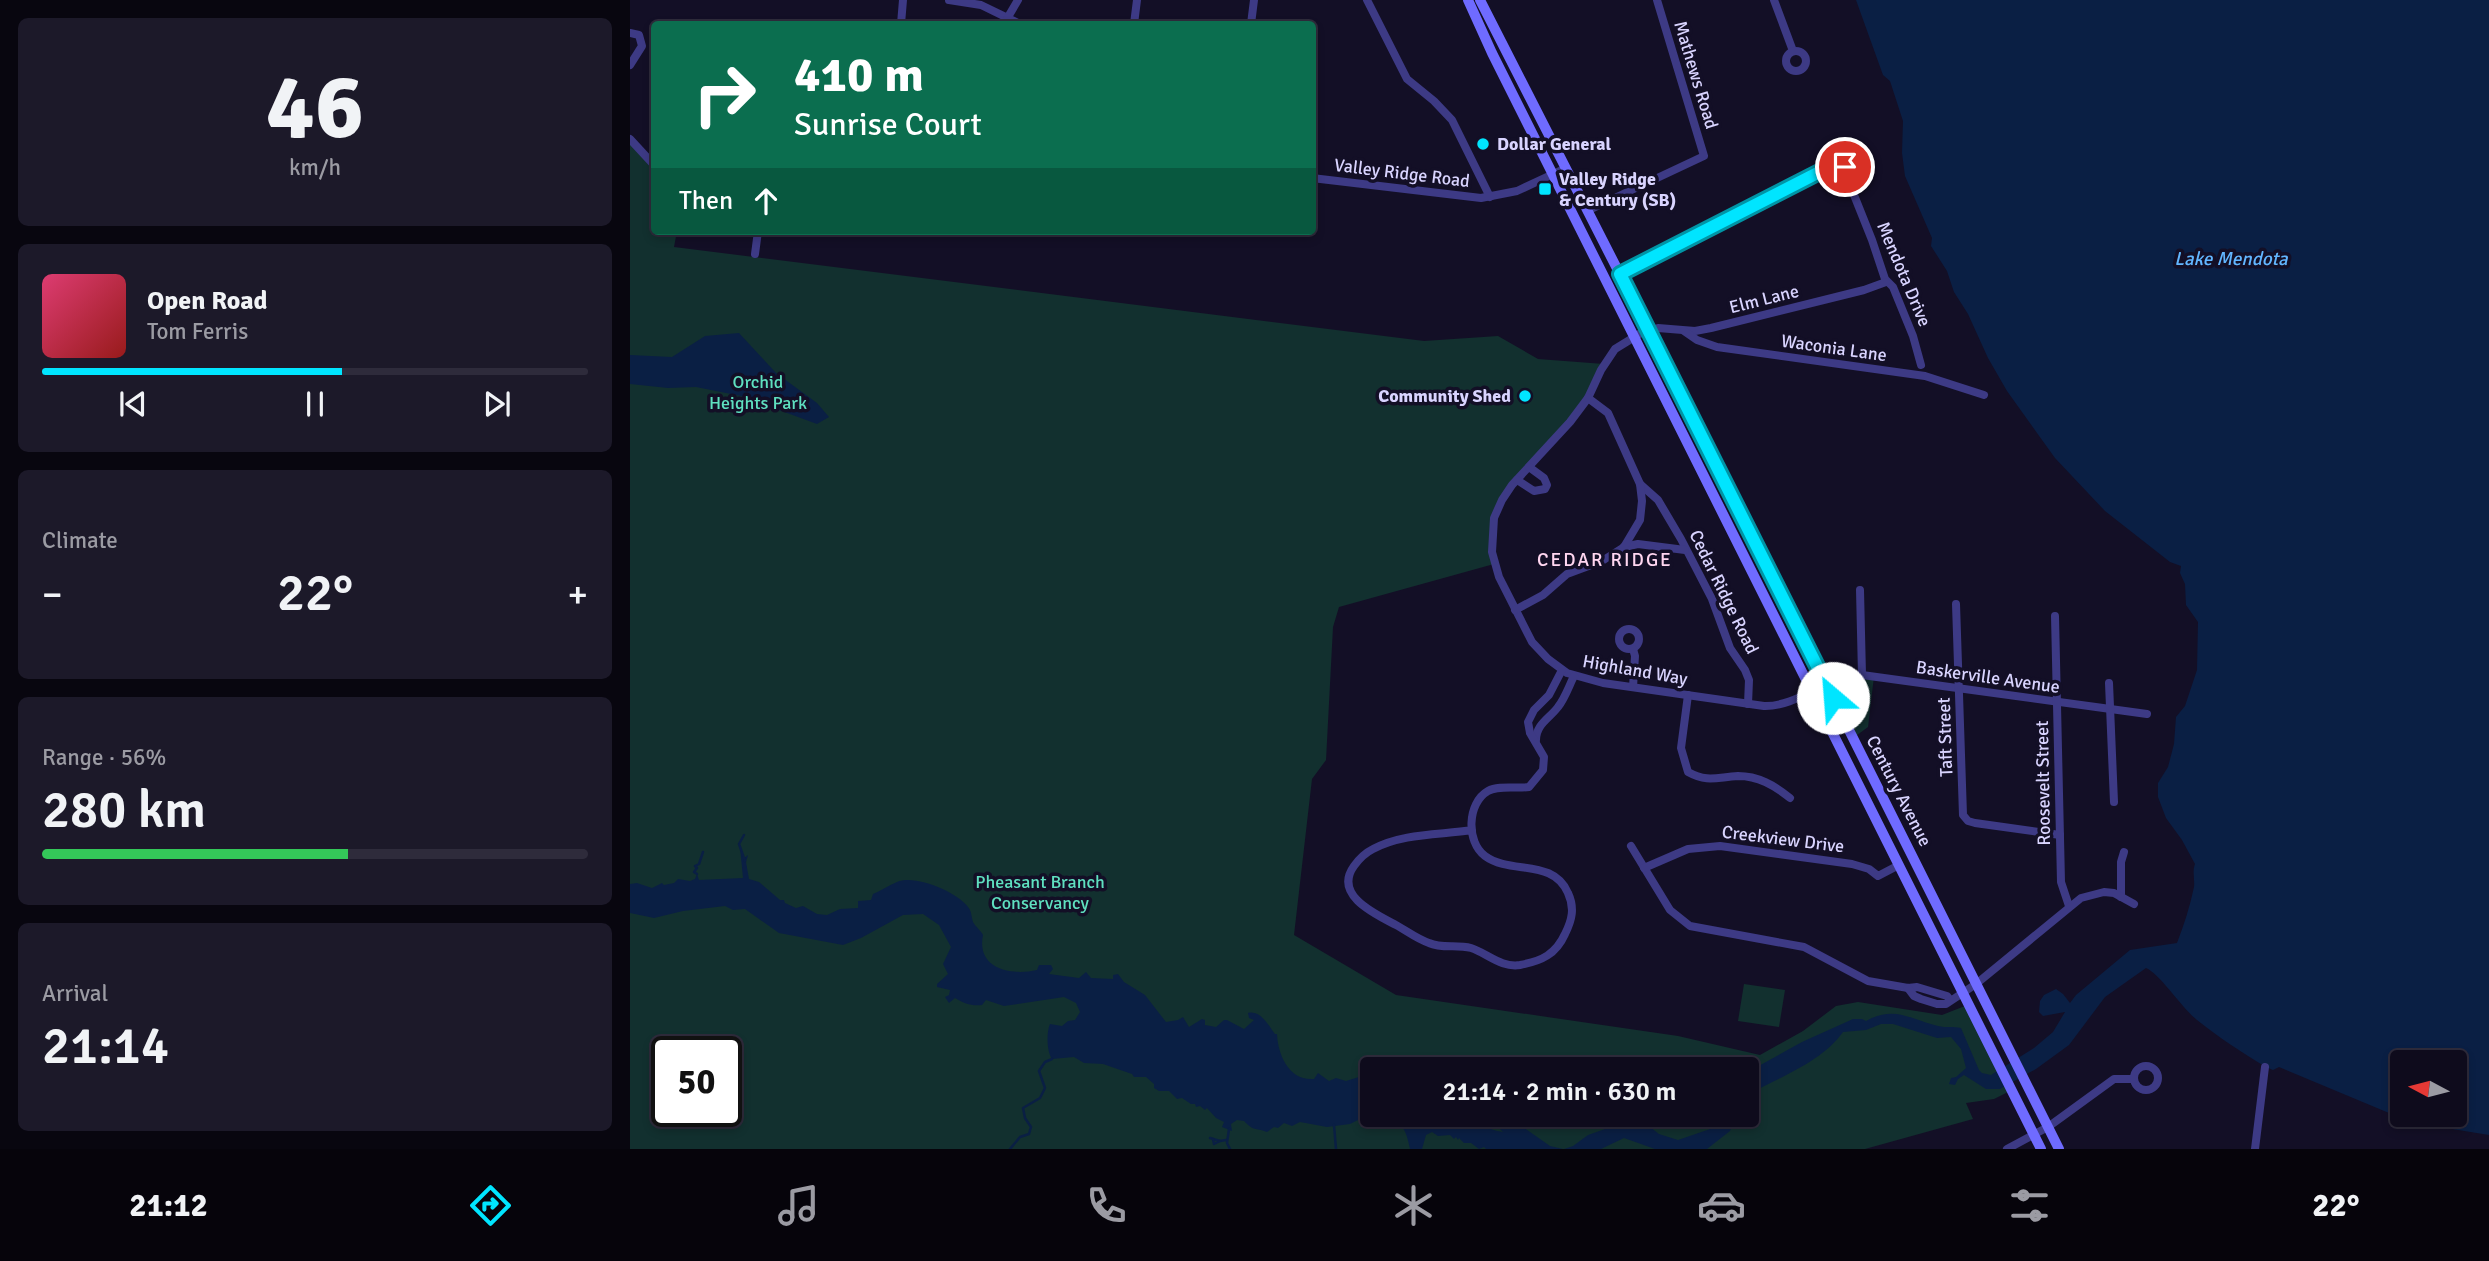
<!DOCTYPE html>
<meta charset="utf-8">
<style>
body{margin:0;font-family:Signika,sans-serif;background:#1c1929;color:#f1f3f6;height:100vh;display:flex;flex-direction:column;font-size:26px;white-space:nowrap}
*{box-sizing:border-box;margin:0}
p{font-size:23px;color:#9b9ba3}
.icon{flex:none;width:38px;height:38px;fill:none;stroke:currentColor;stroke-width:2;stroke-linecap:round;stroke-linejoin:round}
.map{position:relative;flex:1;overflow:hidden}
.drawer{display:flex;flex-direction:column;gap:18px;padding:18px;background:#08060f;width:630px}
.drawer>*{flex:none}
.hud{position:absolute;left:21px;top:21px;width:665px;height:214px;border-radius:7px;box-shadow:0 4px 10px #0003,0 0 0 2px #2e2b3b;background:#0b6e4f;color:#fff;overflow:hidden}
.needle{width:46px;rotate:277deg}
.controls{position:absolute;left:1760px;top:1050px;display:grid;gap:14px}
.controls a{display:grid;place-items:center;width:77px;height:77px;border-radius:7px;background:#0e0b1c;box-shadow:0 4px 10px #0003,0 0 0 2px #2e2b3b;font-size:35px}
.speed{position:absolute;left:21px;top:1036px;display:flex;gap:14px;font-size:35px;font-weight:700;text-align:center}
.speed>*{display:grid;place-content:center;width:91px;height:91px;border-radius:50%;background:#0e0b1c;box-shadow:0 4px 10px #0003,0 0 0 2px #2e2b3b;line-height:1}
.speed .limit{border:4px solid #111;border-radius:10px;background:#fff;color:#111}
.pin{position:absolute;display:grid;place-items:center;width:60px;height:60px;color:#fff;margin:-30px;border:4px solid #fff;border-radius:50%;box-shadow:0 2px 7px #0007}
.me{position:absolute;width:77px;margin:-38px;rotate:333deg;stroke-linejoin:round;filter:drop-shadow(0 0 5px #0008)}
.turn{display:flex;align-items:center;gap:24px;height:147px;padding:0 28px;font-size:32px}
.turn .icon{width:91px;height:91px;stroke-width:2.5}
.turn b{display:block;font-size:49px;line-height:60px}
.then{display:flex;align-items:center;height:66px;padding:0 28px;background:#0003;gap:14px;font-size:26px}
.big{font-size:52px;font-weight:600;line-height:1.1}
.drawer .tile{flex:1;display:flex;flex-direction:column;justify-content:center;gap:10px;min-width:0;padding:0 24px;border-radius:10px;background:#1c1929}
.drawer .dial{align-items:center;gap:0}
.dial b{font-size:91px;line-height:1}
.song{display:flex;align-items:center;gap:21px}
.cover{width:84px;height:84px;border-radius:10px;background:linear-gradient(135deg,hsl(340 70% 55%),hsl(0 70% 35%))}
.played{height:7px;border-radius:4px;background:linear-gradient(90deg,#00e5ff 55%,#2e2b3b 55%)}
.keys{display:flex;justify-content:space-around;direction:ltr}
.heat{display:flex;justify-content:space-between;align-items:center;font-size:38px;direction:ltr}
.charge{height:10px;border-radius:5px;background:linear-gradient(90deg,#34c759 56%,#2e2b3b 0)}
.trip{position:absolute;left:730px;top:1057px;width:399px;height:70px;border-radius:7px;background:#0e0b1c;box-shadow:0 4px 10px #0003,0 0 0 2px #2e2b3b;font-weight:600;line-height:70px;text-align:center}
.tab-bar{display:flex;height:112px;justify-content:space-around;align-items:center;background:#06040b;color:#9b9ba3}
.tab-bar .icon{width:49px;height:49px}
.tab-bar .current{color:#00e5ff}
.tab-bar b{font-size:32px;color:#f1f3f6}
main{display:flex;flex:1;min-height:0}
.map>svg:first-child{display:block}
.green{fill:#12302f;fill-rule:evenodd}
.water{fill:#0a1f44;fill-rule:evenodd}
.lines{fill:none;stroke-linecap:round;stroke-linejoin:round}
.stream{stroke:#0a1f44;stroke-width:2.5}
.minor{stroke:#3d3a85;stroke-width:8}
.secondary{stroke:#6f6bff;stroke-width:10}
.route-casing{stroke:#0095a6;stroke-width:18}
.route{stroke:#00e5ff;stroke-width:12}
.poi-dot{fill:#00e5ff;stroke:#130f26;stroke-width:2.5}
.labels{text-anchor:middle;stroke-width:7;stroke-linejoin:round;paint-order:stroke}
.street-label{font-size:18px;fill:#d9d4ff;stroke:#130f26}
.poi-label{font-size:18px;font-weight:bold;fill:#d9d4ff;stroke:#130f26;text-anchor:start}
.park-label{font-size:18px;fill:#5fe0c0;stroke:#130f26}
.water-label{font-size:19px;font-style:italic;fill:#62b6ff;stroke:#130f26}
.neighbourhood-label{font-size:19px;letter-spacing:2px;fill:#ffd6f0;stroke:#130f26}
</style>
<main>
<section class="drawer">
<div class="tile dial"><b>46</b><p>km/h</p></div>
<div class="tile">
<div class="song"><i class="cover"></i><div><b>Open Road</b><p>Tom Ferris</p></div></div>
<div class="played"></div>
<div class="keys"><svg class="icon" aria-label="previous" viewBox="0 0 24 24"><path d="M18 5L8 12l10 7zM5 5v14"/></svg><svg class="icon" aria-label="pause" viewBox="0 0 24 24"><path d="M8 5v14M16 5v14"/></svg><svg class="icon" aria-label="next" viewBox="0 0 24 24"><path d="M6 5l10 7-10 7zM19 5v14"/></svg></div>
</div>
<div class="tile"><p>Climate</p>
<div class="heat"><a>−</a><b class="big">22°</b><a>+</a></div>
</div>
<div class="tile"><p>Range · 56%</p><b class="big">280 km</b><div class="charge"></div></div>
<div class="tile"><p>Arrival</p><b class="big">21:14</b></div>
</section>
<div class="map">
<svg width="1859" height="1149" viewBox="0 0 1859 1149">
<rect width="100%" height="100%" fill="#130f26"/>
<!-- green -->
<g class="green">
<path d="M 0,139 L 24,165 L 24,231 L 47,231 L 44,247 L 794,341 L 868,336 L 908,359 L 974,364 L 958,398 L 868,506 L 864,564 L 709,607 L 703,627 L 696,760 L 682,779 L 664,935 L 766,995 L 1048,1036 L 1130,1055 L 1173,1031 L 1206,1006 L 1228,1002 L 1312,1015 L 1340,1004 L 1382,1090 L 1364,1099 L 1336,1103 L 1343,1119 L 1235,1149 L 0,1149 ZM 37,1052 L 96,1052 L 96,1111 L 37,1111 ZM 742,1069 L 1116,1069 L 1116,1115 L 742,1115 Z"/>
<polygon points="1244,676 1238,727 1223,738 1196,683"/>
<polygon points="1114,984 1155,990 1149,1027 1108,1021"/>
</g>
<!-- water -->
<g class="water">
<path d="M 1226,0 L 1859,0 L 1859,1135 L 1810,1127 L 1759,1113 L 1649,1067 L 1643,1070 L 1636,1067 C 1613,1053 1588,1037 1567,1020 C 1551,1007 1530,974 1516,968 L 1475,997 L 1439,1045 L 1406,1069 L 1370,1089 L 1356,1089 L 1334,1075 L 1328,1079 L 1325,1085 L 1319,1084 L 1321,1078 L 1326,1077 L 1336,1068 L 1331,1049 L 1321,1037 L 1307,1038 L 1263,1024 L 1251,1024 L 1236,1030 L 1213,1032 C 1192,1062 1148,1078 1117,1095 L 1116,1073 L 1172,1042 L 1223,1019 L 1232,1019 L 1236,1021 C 1265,1005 1279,1019 1308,1026 C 1316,1028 1323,1026 1331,1028 L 1349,1070 L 1352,1073 L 1361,1075 L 1404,1048 L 1423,1032 L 1435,1012 L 1413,1016 L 1409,1012 L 1410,1001 L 1414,995 L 1426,989 L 1433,994 L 1440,1003 L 1446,995 L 1500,950 L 1547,943 C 1554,925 1560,906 1564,887 C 1565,879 1562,872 1565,864 L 1552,840 L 1536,818 L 1528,797 L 1528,783 L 1538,767 L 1544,744 L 1546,717 L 1555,706 L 1567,670 L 1568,622 L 1556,605 L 1555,584 L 1550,573 L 1551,566 L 1540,562 L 1475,511 L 1425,458 L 1377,391 L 1358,358 L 1338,314 L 1324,292 L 1317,271 L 1301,246 L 1302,238 L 1275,176 L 1272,153 L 1273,121 L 1260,81 L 1253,75 ZM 1773,1062 L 1825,1062 L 1825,1115 L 1773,1115 Z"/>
<polygon points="109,333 146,373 187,403 199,417 187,424 111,396 66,387 38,388 0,384 0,355 42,357 75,336"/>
<path d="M 110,847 L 113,859 L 118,855 L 116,862 L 119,879 L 129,882 L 150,900 L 154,900 L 155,903 L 166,908 L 173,906 L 187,914 L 197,915 L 210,909 L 228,908 L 228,901 L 241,900 L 243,894 C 251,891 259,885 267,882 C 285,874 327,892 338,907 C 342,912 341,916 343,922 C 345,926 351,931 353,935 C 346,969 381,976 407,970 L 409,965 L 421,965 L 423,969 L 419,974 L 449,978 L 456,972 L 461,978 L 483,979 L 483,975 L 488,974 L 494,982 L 515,995 L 536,1022 L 548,1020 L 553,1017 L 559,1027 L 572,1019 L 575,1020 L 575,1025 L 586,1027 L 594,1020 L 597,1020 L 614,1029 L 624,1020 L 619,1018 L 618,1013 C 631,1010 638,1025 645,1034 L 647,1034 C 648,1055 659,1081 684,1079 L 688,1073 L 699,1081 L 706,1078 L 716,1081 L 742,1073 L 742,1115 C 767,1115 795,1111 821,1115 C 839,1117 855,1130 873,1132 L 858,1117 L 852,1115 L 876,1115 L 920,1146 L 933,1149 L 856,1149 L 854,1147 L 849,1149 L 841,1143 L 834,1143 L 829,1138 L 828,1140 L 826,1137 L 824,1139 L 820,1135 L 808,1136 L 802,1132 L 796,1135 L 792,1149 L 780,1149 C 777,1133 772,1117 754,1122 L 754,1120 L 747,1118 L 743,1121 L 734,1118 L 730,1121 L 728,1120 L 720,1124 L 697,1127 L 670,1122 L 662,1126 L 654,1123 L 648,1128 L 644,1127 L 637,1132 C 624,1127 625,1132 614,1121 L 607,1120 L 601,1124 L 602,1131 L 592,1127 L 594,1122 L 586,1118 L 577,1108 L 575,1110 L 570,1106 L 566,1107 L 565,1104 L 561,1104 L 552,1098 L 547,1099 L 539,1091 L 529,1091 L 524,1088 L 524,1084 L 516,1077 L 504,1077 L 502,1074 L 473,1064 L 454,1063 L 444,1057 L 422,1059 C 417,1052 416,1033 420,1024 L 432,1026 L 438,1021 L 445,1020 L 450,1012 L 446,1003 L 434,997 L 374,1006 L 356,1000 L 352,1005 C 341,1006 335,1004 325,998 L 319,1003 L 315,997 L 319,995 L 320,990 L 307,987 L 307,984 L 318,974 L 313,964 L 321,947 L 309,925 L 293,914 L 273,915 L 231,938 L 213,945 L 149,933 L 115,909 L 103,910 L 95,906 L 53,911 L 24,918 L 0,913 L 0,884 L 7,883 L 22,888 L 32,883 L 34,885 L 44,883 L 48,879 L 60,881 L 65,879 L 67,874 L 69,880 L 113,878 Z"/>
<polygon points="1091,1115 1107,1115 1100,1131 1077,1149 1025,1149 994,1138 971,1149 934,1149 943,1146 958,1135 998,1121 1011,1120 1029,1134 1048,1140 1086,1127"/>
</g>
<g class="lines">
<!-- stream -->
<g class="stream">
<polyline points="114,835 109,844 115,861"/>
<polyline points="67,874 64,872 67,868 65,866 69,864 73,852"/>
<polyline points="704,1125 706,1149"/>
<polyline points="599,1129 597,1143 600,1149"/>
<polyline points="580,1138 590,1141 596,1140"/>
<polyline points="583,1139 584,1144 590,1141"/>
<polyline points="380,1149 390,1137 399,1134 401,1127 395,1118 393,1108 410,1098 415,1088 409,1071 415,1062 422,1059"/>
</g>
<!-- minor -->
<g class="minor">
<polyline points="319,0 351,5 390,24"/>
<polyline points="737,0 777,79 804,101 822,120 860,197"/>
<polyline points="1144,0 1163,51"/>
<polyline points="378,17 388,0"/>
<polyline points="271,24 273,0"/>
<polyline points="504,24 507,0"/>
<polyline points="621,24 624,0"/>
<polyline points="0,33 9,35 12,46 0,65"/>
<circle cx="1166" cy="61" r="10"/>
<polyline points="0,139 24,165"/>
<polyline points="682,178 851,198 887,191 936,168"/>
<polyline points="957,211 1074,156 1027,0"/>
<polyline points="125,254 128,231"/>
<polyline points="990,274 1204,165 1212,165 1242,240 1255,279 1263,287 1283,336 1291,365"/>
<path d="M 1256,282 L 1234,290 L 1081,328 L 1065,331 L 1028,328 L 1011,333 L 985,349 L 971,370 L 958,398 L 940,422 L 882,485 L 872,500 L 864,518 L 862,552 L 869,577 L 902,642 L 918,659 L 937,673 L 973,683 L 1134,706 C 1169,707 1196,675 1232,675 L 1517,714"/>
<polyline points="1054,331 1067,340 1087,347 1295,376 1354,395"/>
<polyline points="958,398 978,413 1010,484 1028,500 1051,539 1082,599 1100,648 1115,670 1119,680 1118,704"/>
<polyline points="887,480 904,491 915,489 917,485 914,478 899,467"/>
<polyline points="994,547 1008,544 1055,550"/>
<polyline points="1230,590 1232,675"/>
<polyline points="1326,604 1333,815 1338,821 1345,823 1430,835"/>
<polyline points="885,610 913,595 937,574 972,561 994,547 1010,520 1012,501 1010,484"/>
<polyline points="1425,616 1431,882 1439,906"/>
<circle cx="999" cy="639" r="10"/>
<polyline points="1003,649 1005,656 1003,687"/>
<polyline points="1479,683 1484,802"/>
<path d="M 1058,695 L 1051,748 L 1058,772 C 1078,783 1087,777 1108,776 C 1128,776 1144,785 1160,798"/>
<path d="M 906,740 C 906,724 920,718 928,707 C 935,698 939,686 944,676"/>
<path d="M 842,830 C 810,835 773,833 743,849 C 735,853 729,859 724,866 C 703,895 745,914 766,925 C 777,931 787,939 799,943 C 812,949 827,944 841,948 C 857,953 871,968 890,965 C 912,961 926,954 935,934 C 942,920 945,908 938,893 C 923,858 881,875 855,856 C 836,842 837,803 858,791 C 869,785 887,789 899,787 L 913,770 L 914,757 L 900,733 L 898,722 L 904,710 L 919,695 L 932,670"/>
<polyline points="1001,846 1040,910 1060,926 1174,947 1238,981 1278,988 1287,987 1317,996 1320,1000"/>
<polyline points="1014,868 1058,849 1090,846 1222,864 1239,869 1248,876 1269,865"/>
<polyline points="1491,897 1491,862 1494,852"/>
<polyline points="1278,988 1284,996 1291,999 1307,1004 1316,1004 1346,984 1451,898 1474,892 1484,893 1504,904"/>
<circle cx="1516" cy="1078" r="12"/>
<polyline points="1377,1149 1418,1127 1484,1079 1504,1079"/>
<polyline points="1625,1149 1635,1067"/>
</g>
<!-- secondary -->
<g class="secondary">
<polyline points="838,0 862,53 1411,1149"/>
<polyline points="850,0 1027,347 1429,1149"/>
</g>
</g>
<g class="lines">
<!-- route casing -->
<g class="route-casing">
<polyline id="route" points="1203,698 990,274 1205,164 1212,164 1215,167"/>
</g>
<!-- route -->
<use href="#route" class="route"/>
</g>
<!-- markers -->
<g class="poi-dot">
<circle cx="853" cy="144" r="7"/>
<rect x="908" y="182" width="14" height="14" rx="3.5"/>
<circle cx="895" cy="396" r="7"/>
</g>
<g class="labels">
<!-- street labels -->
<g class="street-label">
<text transform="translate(1066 75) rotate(73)" y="6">Mathews Road</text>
<text transform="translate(772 173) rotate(7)" y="6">Valley Ridge Road</text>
<text transform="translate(1274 274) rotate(67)" y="6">Mendota Drive</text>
<text transform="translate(1134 299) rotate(-14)" y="6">Elm Lane</text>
<text transform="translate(1204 348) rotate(8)" y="6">Waconia Lane</text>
<text transform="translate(1094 592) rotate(64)" y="6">Cedar Ridge Road</text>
<text transform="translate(1005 670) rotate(10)" y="6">Highland Way</text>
<text transform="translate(1358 677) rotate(8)" y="6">Baskerville Avenue</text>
<text transform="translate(1315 737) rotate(-92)" y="6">Taft Street</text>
<text transform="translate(1413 783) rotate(-91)" y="6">Roosevelt Street</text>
<text transform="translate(1269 791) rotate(63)" y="6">Century Avenue</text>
<text transform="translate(1153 839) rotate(7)" y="6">Creekview Drive</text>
</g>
<!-- poi labels -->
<g class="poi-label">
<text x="867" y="150">Dollar General</text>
<text x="929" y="185">Valley Ridge<tspan x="929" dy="21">&amp; Century (SB)</tspan></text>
<text x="881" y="402" text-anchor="end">Community Shed</text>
</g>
<!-- park labels -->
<g class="park-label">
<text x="128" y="388">Orchid<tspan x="128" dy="21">Heights Park</tspan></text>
<text x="410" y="888">Pheasant Branch<tspan x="410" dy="21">Conservancy</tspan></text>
</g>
<!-- water labels -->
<g class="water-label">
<text x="1601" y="265">Lake Mendota</text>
</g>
<!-- neighbourhood labels -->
<g class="neighbourhood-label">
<text x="975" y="566">CEDAR RIDGE</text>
</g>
</g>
</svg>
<div class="controls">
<a><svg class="needle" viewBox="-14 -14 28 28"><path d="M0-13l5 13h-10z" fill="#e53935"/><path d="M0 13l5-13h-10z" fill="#9b9ba3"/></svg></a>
</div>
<div class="speed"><div class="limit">50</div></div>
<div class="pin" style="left:1215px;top:167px;background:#d93025"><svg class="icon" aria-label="arrive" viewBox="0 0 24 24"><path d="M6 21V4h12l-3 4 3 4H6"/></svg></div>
<svg class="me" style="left:1203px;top:698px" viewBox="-20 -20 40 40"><circle r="19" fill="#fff"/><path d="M0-13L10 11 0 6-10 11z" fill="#00e5ff"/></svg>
<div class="trip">21:14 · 2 min · 630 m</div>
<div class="hud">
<div class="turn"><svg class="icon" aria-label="right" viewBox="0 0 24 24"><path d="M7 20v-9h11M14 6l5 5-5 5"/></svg><div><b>410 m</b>Sunrise Court</div></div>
<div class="then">Then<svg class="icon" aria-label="ahead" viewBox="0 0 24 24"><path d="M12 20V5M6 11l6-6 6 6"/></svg></div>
</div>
</div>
</main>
<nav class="tab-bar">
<b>21:12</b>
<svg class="icon current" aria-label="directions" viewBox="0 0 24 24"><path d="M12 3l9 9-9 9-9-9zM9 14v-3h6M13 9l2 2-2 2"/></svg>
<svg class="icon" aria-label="music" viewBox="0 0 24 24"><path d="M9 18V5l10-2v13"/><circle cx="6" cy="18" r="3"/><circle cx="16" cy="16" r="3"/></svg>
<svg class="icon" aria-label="phone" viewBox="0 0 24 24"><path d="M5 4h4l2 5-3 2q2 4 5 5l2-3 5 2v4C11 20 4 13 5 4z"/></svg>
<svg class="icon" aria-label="climate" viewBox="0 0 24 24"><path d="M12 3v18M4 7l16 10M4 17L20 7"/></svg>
<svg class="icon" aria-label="car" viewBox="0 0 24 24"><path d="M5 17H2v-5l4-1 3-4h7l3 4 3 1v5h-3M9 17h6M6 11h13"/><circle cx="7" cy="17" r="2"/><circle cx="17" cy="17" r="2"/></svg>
<svg class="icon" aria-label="filters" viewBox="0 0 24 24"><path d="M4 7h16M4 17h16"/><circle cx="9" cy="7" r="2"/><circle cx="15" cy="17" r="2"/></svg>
<b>22°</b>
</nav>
